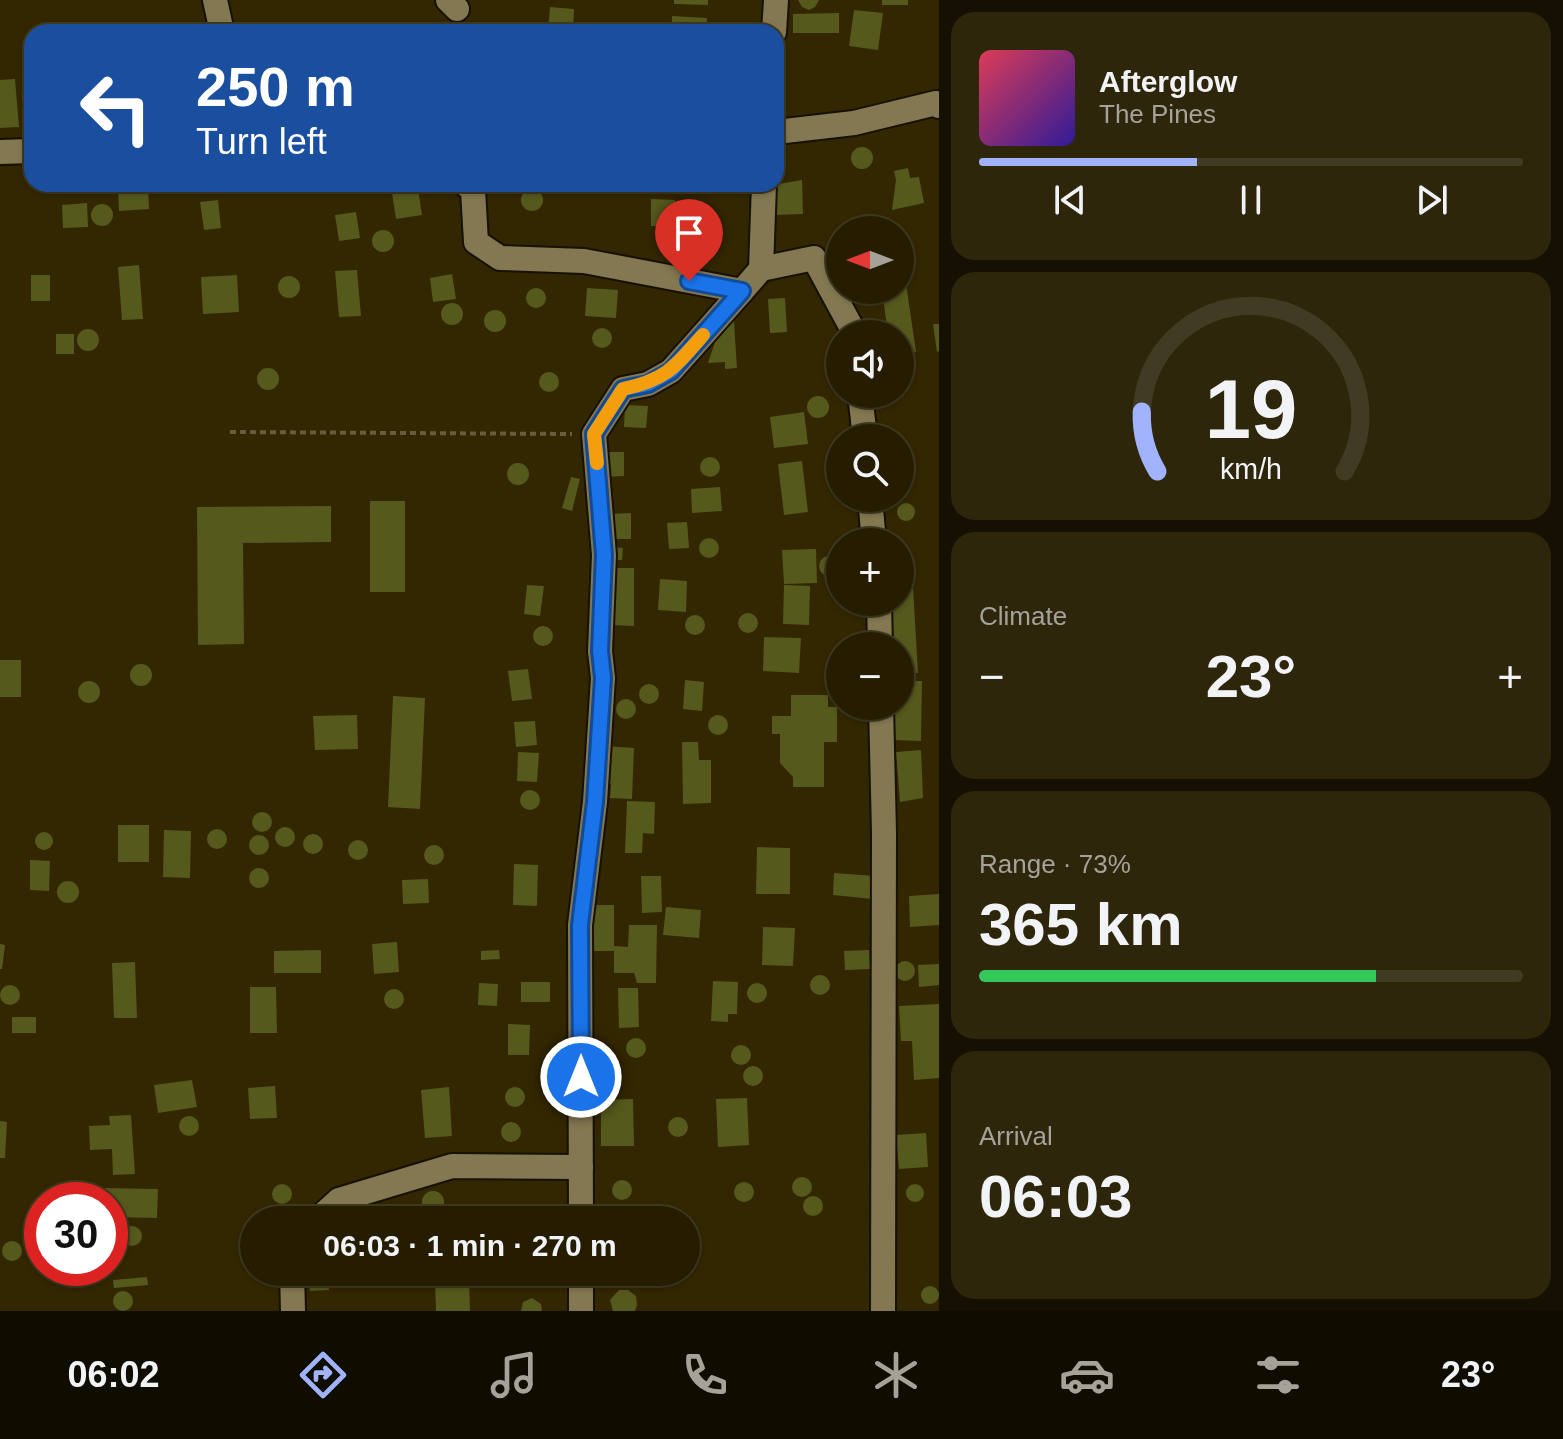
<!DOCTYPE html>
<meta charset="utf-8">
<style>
body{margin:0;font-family:Arial,sans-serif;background:#2e260b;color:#f1f3f6;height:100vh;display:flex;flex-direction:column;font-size:30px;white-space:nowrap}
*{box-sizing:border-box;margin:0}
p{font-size:26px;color:#a4a299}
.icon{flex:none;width:44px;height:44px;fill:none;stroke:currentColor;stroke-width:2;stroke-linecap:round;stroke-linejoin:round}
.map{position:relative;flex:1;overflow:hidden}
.panel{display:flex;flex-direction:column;gap:12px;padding:12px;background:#151001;width:624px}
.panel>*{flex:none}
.banner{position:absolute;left:24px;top:24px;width:760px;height:168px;border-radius:24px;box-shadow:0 2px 6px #0004,0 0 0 2px #423b23;background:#1a4fa0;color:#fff;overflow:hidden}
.needle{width:52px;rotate:270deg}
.fabs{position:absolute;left:826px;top:216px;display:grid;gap:16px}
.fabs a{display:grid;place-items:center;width:88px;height:88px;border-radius:50%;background:#261d01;box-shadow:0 2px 6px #0004,0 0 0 2px #423b23;font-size:40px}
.speed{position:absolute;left:24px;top:1182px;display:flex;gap:16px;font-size:40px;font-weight:700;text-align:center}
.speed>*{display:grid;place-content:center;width:104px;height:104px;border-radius:50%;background:#261d01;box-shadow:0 2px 6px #0004,0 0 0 2px #423b23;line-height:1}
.speed .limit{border:12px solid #d22;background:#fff;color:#111}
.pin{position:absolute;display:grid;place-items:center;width:68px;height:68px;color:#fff;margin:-82px -34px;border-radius:50% 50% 50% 0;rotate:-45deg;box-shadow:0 0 8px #0007}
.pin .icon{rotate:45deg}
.me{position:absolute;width:88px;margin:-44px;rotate:0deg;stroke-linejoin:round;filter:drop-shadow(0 0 6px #0008)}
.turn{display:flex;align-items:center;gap:28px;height:168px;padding:0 40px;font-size:36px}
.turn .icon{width:104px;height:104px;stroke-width:2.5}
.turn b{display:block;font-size:56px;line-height:68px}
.big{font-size:60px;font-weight:600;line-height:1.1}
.panel .widget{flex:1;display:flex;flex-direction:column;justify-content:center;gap:12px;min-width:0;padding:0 28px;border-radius:24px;background:#2e260b}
.panel .dial{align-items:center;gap:0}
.dial svg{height:208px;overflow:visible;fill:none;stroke:#423b23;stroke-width:7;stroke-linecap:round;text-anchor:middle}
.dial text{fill:#f1f3f6;stroke:none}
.song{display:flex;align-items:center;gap:24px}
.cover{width:96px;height:96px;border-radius:12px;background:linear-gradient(135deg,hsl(350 70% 55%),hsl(250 70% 35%))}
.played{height:8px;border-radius:4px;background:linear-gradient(90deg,#a1b3fd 40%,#423b23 40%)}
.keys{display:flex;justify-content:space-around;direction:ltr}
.heat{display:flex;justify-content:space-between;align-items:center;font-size:44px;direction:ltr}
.charge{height:12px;border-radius:6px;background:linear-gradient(90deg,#34c759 73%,#423b23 0)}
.trip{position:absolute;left:240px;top:1206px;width:460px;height:80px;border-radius:40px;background:#261d01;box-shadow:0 2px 6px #0004,0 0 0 2px #423b23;font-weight:600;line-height:80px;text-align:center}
.menu{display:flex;height:128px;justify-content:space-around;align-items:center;background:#0f0c00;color:#a4a299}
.menu .icon{width:56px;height:56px}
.menu .selected{color:#a1b3fd}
.menu b{font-size:36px;color:#f1f3f6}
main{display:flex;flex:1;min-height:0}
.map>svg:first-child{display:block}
.building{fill:#55591c}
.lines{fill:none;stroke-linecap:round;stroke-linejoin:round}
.minor-casing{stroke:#181000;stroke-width:28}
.path{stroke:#675d3d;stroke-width:4;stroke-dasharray:6 4;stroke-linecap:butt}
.minor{stroke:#837851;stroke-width:24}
.route-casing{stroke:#114b97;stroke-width:20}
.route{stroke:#1a73e8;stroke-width:14}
.slow{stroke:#f59e0b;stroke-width:14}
</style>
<main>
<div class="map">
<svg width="939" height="1311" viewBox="0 0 939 1311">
<rect width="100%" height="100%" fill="#322701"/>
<!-- building -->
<g class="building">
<polygon points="674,0 708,0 708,5 674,4"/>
<polygon points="798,0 819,0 815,7 809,10 802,7"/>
<rect x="882" y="0" width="26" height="5"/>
<polygon points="550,7 574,9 573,32 548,32"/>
<polygon points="854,10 883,13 878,50 849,46"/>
<polygon points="839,13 839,33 793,33 793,14"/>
<polygon points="672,16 707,18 706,32 672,32"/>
<polygon points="727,24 732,25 736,32 719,32"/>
<polygon points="15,79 19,127 0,128 0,80"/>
<circle cx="862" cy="158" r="11"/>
<polygon points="908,168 910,178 919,177 924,203 892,210 896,180 894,171"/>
<polygon points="802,180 803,214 775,215 773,185"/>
<polygon points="118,184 148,184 149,209 119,211"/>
<polygon points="684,184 707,184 707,190 684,189"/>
<polygon points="721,184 747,184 747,193 721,191"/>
<polygon points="418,189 422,215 396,219 392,193"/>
<circle cx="532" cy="200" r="11"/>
<polygon points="651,199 675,200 674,226 651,226"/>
<polygon points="218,200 221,228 204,230 200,202"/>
<polygon points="87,203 88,227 63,228 62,205"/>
<circle cx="102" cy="215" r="11"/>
<polygon points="356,212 360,238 339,241 335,215"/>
<circle cx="383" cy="241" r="11"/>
<circle cx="678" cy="247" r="10"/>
<polygon points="903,263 916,352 900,350 900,334 888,334 882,290 900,290 900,264"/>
<polygon points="139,265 143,319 122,320 118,267"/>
<polygon points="357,270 361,316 339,317 335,271"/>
<polygon points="452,274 456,299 433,302 430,278"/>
<rect x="31" y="275" width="19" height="26"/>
<polygon points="237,275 239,312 203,314 201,277"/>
<circle cx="289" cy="287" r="11"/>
<circle cx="536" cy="298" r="10"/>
<polygon points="587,288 618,290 616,318 585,316"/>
<polygon points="785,298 787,332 770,333 768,299"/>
<circle cx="452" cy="314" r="11"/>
<circle cx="495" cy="321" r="11"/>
<polygon points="734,321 737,368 725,369 725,362 708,363 720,327"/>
<polygon points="933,324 939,324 939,351 937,352"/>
<circle cx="602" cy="338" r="10"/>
<circle cx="88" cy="340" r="11"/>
<rect x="56" y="334" width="18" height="20"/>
<circle cx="268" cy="379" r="11"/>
<circle cx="549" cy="382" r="10"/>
<circle cx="818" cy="407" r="11"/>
<polygon points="625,405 648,406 646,428 624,427"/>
<polygon points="804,412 808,444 774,448 770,417"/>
<polygon points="601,452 624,452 624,476 602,477"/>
<circle cx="710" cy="467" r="10"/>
<polygon points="802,461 808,512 784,515 778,464"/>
<circle cx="518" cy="474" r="11"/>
<polygon points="571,477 580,479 572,511 562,508"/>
<polygon points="720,487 722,511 692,513 691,489"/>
<rect x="370" y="501" width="35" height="91"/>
<circle cx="906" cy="512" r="9"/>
<polygon points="331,506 331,542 243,543 244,644 198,645 197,507"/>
<polygon points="631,513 631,539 610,539 610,514"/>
<polygon points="687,522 689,548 669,549 667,523"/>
<circle cx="709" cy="548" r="10"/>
<polygon points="612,547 623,548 622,560 612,560"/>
<polygon points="816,549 817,583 784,584 782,550"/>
<circle cx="829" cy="566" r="10"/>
<polygon points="900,566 908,567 908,585 900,585"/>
<polygon points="611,568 634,568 634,626 610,625"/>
<polygon points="660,579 687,581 686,612 658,610"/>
<polygon points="527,585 544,586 540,616 524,614"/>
<polygon points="784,585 810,586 809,625 783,624"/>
<polygon points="913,588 918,673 900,674 900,646 890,646 888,602 900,602 900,589"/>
<circle cx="748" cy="623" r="10"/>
<circle cx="695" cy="625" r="10"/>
<circle cx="543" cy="636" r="10"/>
<polygon points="764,637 801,638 799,673 763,671"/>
<rect x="0" y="660" width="21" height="37"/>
<circle cx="141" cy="675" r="11"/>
<polygon points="528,669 532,699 512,701 508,671"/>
<polygon points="685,680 704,682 702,711 683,709"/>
<polygon points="900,681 922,681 921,741 892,740 893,706 900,706"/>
<circle cx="89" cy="692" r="11"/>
<circle cx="649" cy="694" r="10"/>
<polygon points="791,695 828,695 828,707 837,707 837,742 824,742 824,787 793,787 793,777 780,763 780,734 772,734 772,716 791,716"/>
<polygon points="393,696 425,698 420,809 388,807"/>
<circle cx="626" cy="709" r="10"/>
<circle cx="718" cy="725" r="10"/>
<polygon points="357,715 358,749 315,750 313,716"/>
<polygon points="535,721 537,745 516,747 514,722"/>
<polygon points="682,742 698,742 699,760 711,760 711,803 683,804"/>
<polygon points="603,746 634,748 632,799 610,798 611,784 601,783"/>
<polygon points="921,750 923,798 900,802 896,752"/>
<polygon points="518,752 539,753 537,782 517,781"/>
<circle cx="530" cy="800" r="10"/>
<polygon points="627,801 655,802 654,834 643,833 642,853 625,853"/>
<circle cx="262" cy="822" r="10"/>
<rect x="118" y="825" width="31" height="37"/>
<circle cx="285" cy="837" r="10"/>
<circle cx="217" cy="839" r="10"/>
<polygon points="164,830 191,831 190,878 163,877"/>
<circle cx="44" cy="841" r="9"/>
<circle cx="313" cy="844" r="10"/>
<circle cx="259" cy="845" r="10"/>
<circle cx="358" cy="850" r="10"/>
<circle cx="434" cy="855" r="10"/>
<polygon points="757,847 790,848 790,894 756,894"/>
<polygon points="30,860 50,861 49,891 30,890"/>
<polygon points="514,864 538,865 537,906 513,905"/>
<circle cx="259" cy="878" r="10"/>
<polygon points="834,873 875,876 873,899 833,895"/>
<polygon points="641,876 661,876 662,912 642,913"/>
<polygon points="428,879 429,903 403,904 402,880"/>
<circle cx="68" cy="892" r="11"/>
<polygon points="939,894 939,925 910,927 909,896"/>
<polygon points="594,905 614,905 614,946 628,947 629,925 657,925 656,983 637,983 634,973 614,973 614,951 594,951"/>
<polygon points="666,907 701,910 699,938 663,935"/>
<polygon points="763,927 795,928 793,966 762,965"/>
<polygon points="397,942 399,972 374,974 372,944"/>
<polygon points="0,944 5,945 2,969 0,969"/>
<polygon points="321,950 321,973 274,973 274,951"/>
<polygon points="499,950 500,959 481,960 481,951"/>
<polygon points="869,950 870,969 845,970 844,951"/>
<circle cx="905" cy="971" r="10"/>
<polygon points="135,962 137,1018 114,1018 112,963"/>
<polygon points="939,964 939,985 919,987 918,965"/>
<circle cx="820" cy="985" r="10"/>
<polygon points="713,981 738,982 737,1014 728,1014 728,1022 711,1021"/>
<rect x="521" y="982" width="29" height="20"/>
<circle cx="757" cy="993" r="10"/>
<polygon points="479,983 498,984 497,1006 478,1005"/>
<circle cx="10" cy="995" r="10"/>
<polygon points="250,987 276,987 277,1033 250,1033"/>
<polygon points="618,988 638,988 639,1027 619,1028"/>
<circle cx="394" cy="999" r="10"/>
<polygon points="939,1004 939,1078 914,1080 912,1041 901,1041 899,1006"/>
<rect x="12" y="1017" width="24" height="16"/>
<polygon points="508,1024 530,1025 529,1055 508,1055"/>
<circle cx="636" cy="1048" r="10"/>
<circle cx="741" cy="1055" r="10"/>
<circle cx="753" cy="1076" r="10"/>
<polygon points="192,1080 197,1107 158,1113 154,1085"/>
<polygon points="275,1086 277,1118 250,1119 248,1088"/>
<circle cx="515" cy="1097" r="10"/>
<polygon points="449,1087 452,1136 425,1138 421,1090"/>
<polygon points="747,1098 749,1145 718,1147 716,1099"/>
<polygon points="633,1099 634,1146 601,1146 601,1100"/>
<polygon points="131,1115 135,1174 113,1175 112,1149 90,1150 89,1126 110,1125 109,1116"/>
<circle cx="189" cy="1126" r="10"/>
<circle cx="678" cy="1127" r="10"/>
<polygon points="0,1121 7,1122 5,1158 0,1158"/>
<circle cx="511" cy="1132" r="10"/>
<polygon points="926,1133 928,1167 899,1169 896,1135"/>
<circle cx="802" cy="1187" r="10"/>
<circle cx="622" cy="1190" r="10"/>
<circle cx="744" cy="1192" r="10"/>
<circle cx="282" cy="1194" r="10"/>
<circle cx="915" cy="1193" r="9"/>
<polygon points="100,1188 158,1189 157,1218 114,1217 114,1236 110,1236 110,1200 99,1200"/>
<circle cx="433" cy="1202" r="11"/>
<circle cx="813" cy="1206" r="10"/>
<polygon points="513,1211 519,1214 522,1220 500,1220 506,1213"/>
<circle cx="132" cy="1236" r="10"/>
<circle cx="12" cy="1251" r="10"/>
<polygon points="308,1272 327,1272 329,1290 310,1291"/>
<polygon points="147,1277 148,1285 114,1288 113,1280"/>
<polygon points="469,1281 470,1311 436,1311 435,1282"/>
<circle cx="930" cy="1295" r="9"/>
<polygon points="619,1290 628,1290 636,1296 637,1305 635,1311 613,1311 610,1300"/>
<circle cx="123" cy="1301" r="10"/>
<polygon points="532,1298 541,1304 542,1311 521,1311 523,1302"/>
</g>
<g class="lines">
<!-- minor casing -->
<g class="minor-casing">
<g id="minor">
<polyline points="215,0 222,32"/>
<polyline points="448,0 457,9"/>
<polyline points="774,32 776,0"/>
<polyline points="776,132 854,123 936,103 939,106"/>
<polyline points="0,152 32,151"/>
<polyline points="465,184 473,190 476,242 500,258 584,261 742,291 761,269 764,184"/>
<polyline points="761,269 814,258 855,334"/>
<polyline points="860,394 865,438"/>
<polyline points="870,498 874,542"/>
<polyline points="879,602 880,646"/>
<polyline points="881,706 884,833 883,1311"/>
<polyline points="317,1220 339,1200 452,1166 581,1167"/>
<polyline points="581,1220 580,925 595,802 603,678 600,651 604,555 594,434 623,389 648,384 671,371 742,291"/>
<polyline points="292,1272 293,1311"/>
<polyline points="581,1311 581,1272"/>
</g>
</g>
<!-- path -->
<polyline class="path" points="230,432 572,434"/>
<!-- minor -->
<use href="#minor" class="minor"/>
</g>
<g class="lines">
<!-- route casing -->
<g class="route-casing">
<polyline id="route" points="581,1077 580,925 595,802 603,678 600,651 604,555 594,434 623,389 648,384 671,371 742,291 689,281"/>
</g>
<!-- route -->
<use href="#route" class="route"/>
<!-- slow -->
<path class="slow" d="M 597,463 L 594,434 L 623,389 C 666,380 675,367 703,335"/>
</g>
</svg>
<div class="fabs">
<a><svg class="needle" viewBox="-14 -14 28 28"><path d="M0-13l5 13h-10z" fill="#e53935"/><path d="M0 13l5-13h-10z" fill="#a4a299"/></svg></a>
<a><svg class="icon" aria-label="sound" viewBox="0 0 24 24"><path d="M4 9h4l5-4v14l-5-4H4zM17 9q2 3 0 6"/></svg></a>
<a><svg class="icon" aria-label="search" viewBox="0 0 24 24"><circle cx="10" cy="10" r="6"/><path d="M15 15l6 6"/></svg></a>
<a>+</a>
<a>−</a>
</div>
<div class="speed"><div class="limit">30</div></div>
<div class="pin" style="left:689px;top:281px;background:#d93025"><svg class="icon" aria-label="arrive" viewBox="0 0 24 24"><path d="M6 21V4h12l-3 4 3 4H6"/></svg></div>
<svg class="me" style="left:581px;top:1077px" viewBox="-20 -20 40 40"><circle r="17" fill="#1a73e8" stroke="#fff" stroke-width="3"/><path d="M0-11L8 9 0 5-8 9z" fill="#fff"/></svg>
<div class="trip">06:03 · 1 min · 270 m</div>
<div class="banner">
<div class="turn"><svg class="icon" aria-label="left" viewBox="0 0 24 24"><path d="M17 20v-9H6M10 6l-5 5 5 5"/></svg><div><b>250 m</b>Turn left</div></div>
</div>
</div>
<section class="panel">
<div class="widget">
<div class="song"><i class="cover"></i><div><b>Afterglow</b><p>The Pines</p></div></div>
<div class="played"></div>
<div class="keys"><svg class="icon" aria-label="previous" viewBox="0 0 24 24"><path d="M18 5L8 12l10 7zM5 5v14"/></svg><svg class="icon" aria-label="pause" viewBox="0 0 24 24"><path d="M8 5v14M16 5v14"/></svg><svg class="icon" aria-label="next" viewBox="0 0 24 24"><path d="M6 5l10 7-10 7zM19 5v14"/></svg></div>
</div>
<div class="widget dial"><svg viewBox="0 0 100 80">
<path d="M14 69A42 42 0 1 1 86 69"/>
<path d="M14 69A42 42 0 0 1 8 46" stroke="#a1b3fd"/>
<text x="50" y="56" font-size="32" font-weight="700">19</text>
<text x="50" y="72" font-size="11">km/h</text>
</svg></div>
<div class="widget"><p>Climate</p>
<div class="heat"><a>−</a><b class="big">23°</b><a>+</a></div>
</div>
<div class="widget"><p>Range · 73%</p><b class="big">365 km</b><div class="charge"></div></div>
<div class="widget"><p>Arrival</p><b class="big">06:03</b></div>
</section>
</main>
<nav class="menu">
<b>06:02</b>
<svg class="icon selected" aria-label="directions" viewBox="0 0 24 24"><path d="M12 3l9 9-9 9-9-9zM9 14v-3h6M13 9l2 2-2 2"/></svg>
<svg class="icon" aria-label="music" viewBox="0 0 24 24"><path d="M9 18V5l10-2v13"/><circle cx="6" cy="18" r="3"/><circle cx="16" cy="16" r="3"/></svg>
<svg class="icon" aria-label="phone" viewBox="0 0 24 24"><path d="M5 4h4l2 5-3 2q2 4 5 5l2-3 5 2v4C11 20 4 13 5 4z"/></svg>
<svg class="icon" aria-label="climate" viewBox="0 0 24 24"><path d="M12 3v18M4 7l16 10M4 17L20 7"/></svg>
<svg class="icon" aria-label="car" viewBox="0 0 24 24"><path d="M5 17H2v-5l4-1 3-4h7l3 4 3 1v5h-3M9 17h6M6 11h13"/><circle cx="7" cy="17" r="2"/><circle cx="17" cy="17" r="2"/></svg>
<svg class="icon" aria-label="filters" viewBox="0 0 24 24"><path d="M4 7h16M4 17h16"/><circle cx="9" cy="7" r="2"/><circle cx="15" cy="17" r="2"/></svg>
<b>23°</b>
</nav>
